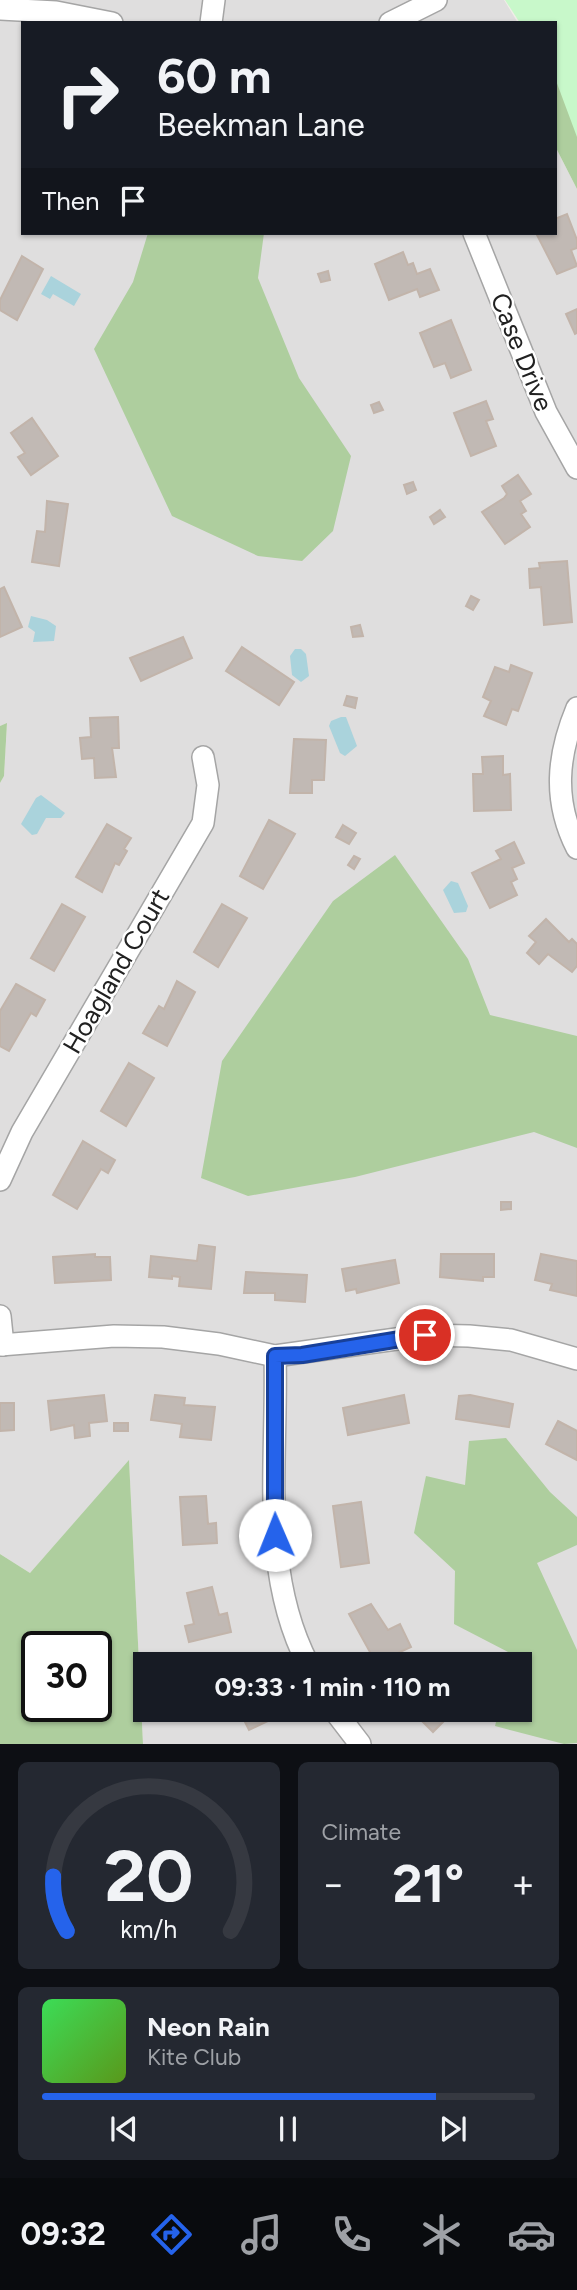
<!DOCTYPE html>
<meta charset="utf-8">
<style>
body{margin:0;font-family:Figtree,sans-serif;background:#242831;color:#f1f3f6;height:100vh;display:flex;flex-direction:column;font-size:26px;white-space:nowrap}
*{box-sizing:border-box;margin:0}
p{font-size:23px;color:#9ea1a6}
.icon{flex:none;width:38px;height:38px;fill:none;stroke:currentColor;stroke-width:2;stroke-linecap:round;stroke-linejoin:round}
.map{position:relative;height:1744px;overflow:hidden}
.side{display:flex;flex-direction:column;gap:18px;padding:18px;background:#0d0f14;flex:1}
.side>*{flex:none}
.banner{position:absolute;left:21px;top:21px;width:536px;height:214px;border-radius:0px;box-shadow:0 2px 5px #0004;background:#171b24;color:#f1f3f6;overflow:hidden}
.speed{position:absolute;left:21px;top:1631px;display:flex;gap:14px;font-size:35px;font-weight:700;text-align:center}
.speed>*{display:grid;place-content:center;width:91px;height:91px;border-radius:50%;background:#171b24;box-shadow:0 2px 5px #0004;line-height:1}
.speed .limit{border:4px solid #111;border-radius:10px;background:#fff;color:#111}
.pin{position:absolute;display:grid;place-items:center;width:60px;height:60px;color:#fff;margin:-30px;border:4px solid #fff;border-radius:50%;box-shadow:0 2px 7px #0007}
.me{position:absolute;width:77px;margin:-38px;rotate:359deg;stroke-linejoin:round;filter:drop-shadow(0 0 5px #0008)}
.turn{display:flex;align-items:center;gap:24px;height:147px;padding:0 21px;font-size:32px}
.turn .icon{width:91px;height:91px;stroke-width:2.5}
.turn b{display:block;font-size:49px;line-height:60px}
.then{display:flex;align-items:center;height:66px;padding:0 21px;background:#0003;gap:14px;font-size:26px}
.big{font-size:52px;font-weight:700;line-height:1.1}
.side .tile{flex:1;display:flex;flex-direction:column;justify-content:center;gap:10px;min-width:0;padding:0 24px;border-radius:10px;background:#242831}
.side .dial{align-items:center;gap:0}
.dial svg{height:182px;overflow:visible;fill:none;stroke:#363941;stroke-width:7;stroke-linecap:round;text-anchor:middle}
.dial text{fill:#f1f3f6;stroke:none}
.song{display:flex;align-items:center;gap:21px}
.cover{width:84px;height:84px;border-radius:10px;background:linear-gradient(135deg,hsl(130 70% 55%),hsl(90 70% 35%))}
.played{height:7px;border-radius:4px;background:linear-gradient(90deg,#2563eb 80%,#363941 80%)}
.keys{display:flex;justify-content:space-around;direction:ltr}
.heat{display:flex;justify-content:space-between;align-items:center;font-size:38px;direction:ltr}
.side .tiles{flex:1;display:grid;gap:18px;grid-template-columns:1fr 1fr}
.tile:last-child{grid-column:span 2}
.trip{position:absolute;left:133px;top:1652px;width:399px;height:70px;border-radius:0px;background:#171b24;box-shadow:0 2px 5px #0004;font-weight:700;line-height:70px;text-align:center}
.tabs{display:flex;height:112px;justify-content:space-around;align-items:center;background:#090b0e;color:#9ea1a6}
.tabs .icon{width:49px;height:49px}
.tabs .selected{color:#2563eb}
.tabs b{font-size:32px;color:#f1f3f6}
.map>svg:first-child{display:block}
.residential{fill:#dfdede;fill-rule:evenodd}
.forest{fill:#aece9e;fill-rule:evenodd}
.park{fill:#c8f8ca}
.water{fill:#aad3dc}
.building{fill:#c1b9b4;stroke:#c2b4aa;stroke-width:2}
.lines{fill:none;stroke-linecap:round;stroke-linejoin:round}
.minor-casing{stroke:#a5a5a5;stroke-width:24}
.minor{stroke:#fff;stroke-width:21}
.route-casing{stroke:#184099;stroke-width:18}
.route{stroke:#2563eb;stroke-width:12}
.labels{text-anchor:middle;stroke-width:5;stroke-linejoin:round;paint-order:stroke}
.street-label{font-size:26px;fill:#212121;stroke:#fff}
</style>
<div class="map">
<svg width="577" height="1744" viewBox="0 0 577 1744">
<rect width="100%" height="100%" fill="#f1ede8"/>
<!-- residential -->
<path class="residential" d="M 0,0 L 504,0 L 518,23 L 23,23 L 23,233 L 555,233 L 555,146 L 577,189 L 577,1744 L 143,1744 L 129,1461 L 30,1573 L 0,1554 L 0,783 L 4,776 L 7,724 L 0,726 ZM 145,1664 L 520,1664 L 520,1710 L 145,1710 Z"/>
<!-- forest -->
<g class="forest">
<polygon points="577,0 577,189 555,146 555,23 521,23"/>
<polygon points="148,233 264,233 258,278 299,378 351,456 333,531 302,561 258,556 172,516 94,349 133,282"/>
<polygon points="7,723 4,776 0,783 0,726"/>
<polygon points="395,855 468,959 490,1015 577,1036 577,1148 534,1132 355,1177 248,1196 201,1178 222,1061 333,901"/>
<polygon points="506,1438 550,1492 577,1517 577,1545 537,1563 577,1650 577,1743 564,1744 495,1726 499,1710 520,1710 520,1664 508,1664 510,1653 454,1624 455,1571 414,1533 426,1476 465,1485 469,1441"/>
<path d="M 129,1460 L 143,1744 L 0,1744 L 0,1554 L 30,1573 ZM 37,1647 L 96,1647 L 96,1706 L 37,1706 Z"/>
</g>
<!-- park -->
<polygon class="park" points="505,0 577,0 577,137 555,78 555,23 520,23"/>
<!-- water -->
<g class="water">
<polygon points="51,276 81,294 74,306 53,294 50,299 41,294"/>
<polygon points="31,616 47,620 56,626 54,641 33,642 35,632 28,627"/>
<polygon points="295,649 301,649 306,654 309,676 301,682 292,675 290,656"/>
<polygon points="341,717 346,717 357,746 345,756 340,753 329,726 331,721"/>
<polygon points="41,795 65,813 61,818 46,818 37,834 32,835 21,824 36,798"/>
<polygon points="451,881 458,883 468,906 466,912 454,913 443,890"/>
</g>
<!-- building -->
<g class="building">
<polygon points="567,214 577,240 577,248 571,250 577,266 557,274 536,233 555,233 555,219"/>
<polygon points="403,252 408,265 413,263 417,274 430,269 439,290 420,297 417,289 389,300 375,264"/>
<polygon points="22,256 43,269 17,320 0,310 0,300"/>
<polygon points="328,271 330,280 321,282 318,274"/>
<polygon points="577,309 577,333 575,334 566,314"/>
<polygon points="451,320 471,370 451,378 445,363 434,367 420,333"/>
<polygon points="486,401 493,419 486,421 496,446 471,456 454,413"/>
<polygon points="379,402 383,410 374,413 371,405"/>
<polygon points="32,418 58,456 31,475 18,457 25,453 11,433"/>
<polygon points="518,475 531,494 520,501 526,511 521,514 530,527 505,544 482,512 504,498 507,494 502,486"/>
<polygon points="413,482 416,490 407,494 404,485"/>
<polygon points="47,501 68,504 59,566 32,562 37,531 45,532"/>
<polygon points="440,510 445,517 434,524 430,517"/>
<polygon points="567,561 572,622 544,625 541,587 530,588 529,569 540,568 539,563"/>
<polygon points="4,587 22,627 0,637 0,589"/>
<polygon points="471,596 479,600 473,610 466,606"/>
<polygon points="360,625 363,636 353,637 351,627"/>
<polygon points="183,637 192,658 141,681 130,658"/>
<polygon points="242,647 294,682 279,705 226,671"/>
<polygon points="511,665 532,673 518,711 512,709 506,725 484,716 491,701 483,697 495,667 509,672"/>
<polygon points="347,696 357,698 355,708 344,705"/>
<polygon points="118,717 119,748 112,748 116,777 95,778 94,758 82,759 80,738 91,737 90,718"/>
<polygon points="294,739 326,740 324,780 312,780 312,793 290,793"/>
<polygon points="503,756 503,775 510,774 511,810 474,811 473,774 483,774 482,757"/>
<polygon points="269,820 295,834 263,889 240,876"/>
<polygon points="107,824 131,838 124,849 127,851 119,865 115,863 102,892 76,877"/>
<polygon points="343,825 356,833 349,844 336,837"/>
<polygon points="514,842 524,863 512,868 517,879 511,882 517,895 490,908 472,873 501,859 496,851"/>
<polygon points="354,856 360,859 354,869 348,865"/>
<polygon points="62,904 85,917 54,971 31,958"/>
<polygon points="222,904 247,918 218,967 194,952"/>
<polygon points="546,919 569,942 572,939 577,944 577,966 572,972 548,954 539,964 527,953 536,942 529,936"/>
<polygon points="177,981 195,992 167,1046 143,1033 159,1006 164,1009"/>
<polygon points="16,984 45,1000 36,1016 31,1013 9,1051 0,1046 0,1011"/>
<polygon points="129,1063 154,1078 126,1126 101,1111"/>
<polygon points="83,1141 115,1160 108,1173 101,1169 77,1209 53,1195"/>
<polygon points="501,1202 511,1202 511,1209 501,1210"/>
<polygon points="199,1245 215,1247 211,1289 179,1286 180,1277 172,1276 172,1279 149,1277 151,1256 197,1261"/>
<polygon points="95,1254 95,1257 110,1257 111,1280 55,1283 53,1257"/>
<polygon points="441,1254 494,1254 494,1277 483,1277 483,1281 440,1277"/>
<polygon points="541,1254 577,1261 577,1296 550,1290 552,1284 535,1280"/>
<polygon points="395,1260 399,1283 357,1293 356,1289 346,1291 342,1269"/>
<polygon points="246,1272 307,1275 305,1302 275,1300 275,1293 244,1293"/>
<polygon points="104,1395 107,1421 89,1423 90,1436 75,1438 74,1425 51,1430 48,1401"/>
<polygon points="155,1395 185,1398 184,1405 215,1407 211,1440 180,1437 182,1424 151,1420"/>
<polygon points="404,1395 409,1423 348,1435 343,1408"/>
<polygon points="470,1395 513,1404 509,1427 456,1419 459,1396"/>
<polygon points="0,1403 14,1403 14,1430 0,1431"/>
<polygon points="558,1421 577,1431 577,1460 546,1444"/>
<rect x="114" y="1423" width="14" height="8"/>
<polygon points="206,1496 208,1524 216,1523 217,1543 183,1545 180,1497"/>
<polygon points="361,1502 369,1563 341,1567 333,1506"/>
<polygon points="212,1587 219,1615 227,1613 231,1632 189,1642 185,1626 194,1624 187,1593"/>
<polygon points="371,1604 388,1630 400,1624 411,1647 376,1663 349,1614"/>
<polygon points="239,1710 267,1710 272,1719 249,1730"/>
<polygon points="422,1710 455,1710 433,1732 418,1717"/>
</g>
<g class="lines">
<!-- minor casing -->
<g class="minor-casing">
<g id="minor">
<polyline points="0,9 56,12 112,23"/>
<polyline points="211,23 214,0"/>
<polyline points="390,23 436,0"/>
<polyline points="474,233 546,412 577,468"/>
<path d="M 577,708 C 557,756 553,801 577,848"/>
<polyline points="0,1180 22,1132 203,823 208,785 203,757"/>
<polyline points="0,1316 3,1345"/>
<polyline points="0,1345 114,1336 163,1337 219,1344 275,1356 425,1335 469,1336 511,1340 577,1359"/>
<path d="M 275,1356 C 278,1459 259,1570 308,1664"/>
<polyline points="334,1710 360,1744"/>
</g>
</g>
<!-- minor -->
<use href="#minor" class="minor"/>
</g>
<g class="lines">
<!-- route casing -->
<g class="route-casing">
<polyline id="route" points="275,1535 275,1356 302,1355 425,1335"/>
</g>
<!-- route -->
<use href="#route" class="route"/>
</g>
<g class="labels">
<!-- street labels -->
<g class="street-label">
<text transform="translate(522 352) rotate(68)" y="9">Case Drive</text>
<text transform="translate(116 971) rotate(-60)" y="9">Hoagland Court</text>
</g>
</g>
</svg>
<div class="speed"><div class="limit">30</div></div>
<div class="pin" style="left:425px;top:1335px;background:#d93025"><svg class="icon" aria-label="arrive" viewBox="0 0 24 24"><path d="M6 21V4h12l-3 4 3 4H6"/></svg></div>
<svg class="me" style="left:275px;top:1535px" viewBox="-20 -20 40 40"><circle r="19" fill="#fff"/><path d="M0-13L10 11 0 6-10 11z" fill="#2563eb"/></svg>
<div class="trip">09:33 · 1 min · 110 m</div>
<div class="banner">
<div class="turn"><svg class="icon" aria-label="right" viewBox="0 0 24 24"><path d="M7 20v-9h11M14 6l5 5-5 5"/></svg><div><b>60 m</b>Beekman Lane</div></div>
<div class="then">Then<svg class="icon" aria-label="arrive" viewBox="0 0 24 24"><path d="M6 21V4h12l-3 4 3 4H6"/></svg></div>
</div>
</div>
<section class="side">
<div class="tiles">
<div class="tile dial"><svg viewBox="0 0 100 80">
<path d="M14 69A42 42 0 1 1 86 69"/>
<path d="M14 69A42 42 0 0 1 8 45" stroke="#2563eb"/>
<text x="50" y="56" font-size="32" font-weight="700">20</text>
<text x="50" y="72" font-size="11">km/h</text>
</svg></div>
<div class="tile"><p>Climate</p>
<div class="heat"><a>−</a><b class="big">21°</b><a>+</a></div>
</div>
<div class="tile">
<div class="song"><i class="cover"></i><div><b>Neon Rain</b><p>Kite Club</p></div></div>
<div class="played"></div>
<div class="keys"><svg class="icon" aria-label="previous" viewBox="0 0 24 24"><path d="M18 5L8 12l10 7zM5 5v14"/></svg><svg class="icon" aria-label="pause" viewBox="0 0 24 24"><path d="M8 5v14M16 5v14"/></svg><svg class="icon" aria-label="next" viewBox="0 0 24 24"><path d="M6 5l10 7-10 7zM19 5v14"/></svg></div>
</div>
</div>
</section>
<nav class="tabs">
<b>09:32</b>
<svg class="icon selected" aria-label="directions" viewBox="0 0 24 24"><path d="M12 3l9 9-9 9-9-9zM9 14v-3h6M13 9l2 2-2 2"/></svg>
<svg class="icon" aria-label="music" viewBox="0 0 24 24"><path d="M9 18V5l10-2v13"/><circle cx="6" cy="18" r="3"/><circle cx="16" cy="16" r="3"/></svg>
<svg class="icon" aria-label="phone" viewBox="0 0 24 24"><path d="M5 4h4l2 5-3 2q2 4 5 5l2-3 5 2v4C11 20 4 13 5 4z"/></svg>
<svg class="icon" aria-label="climate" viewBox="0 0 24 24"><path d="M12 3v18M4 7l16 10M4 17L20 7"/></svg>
<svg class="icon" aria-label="car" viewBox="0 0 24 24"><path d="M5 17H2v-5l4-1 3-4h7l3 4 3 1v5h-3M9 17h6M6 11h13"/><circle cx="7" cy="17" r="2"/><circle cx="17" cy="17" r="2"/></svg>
</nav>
